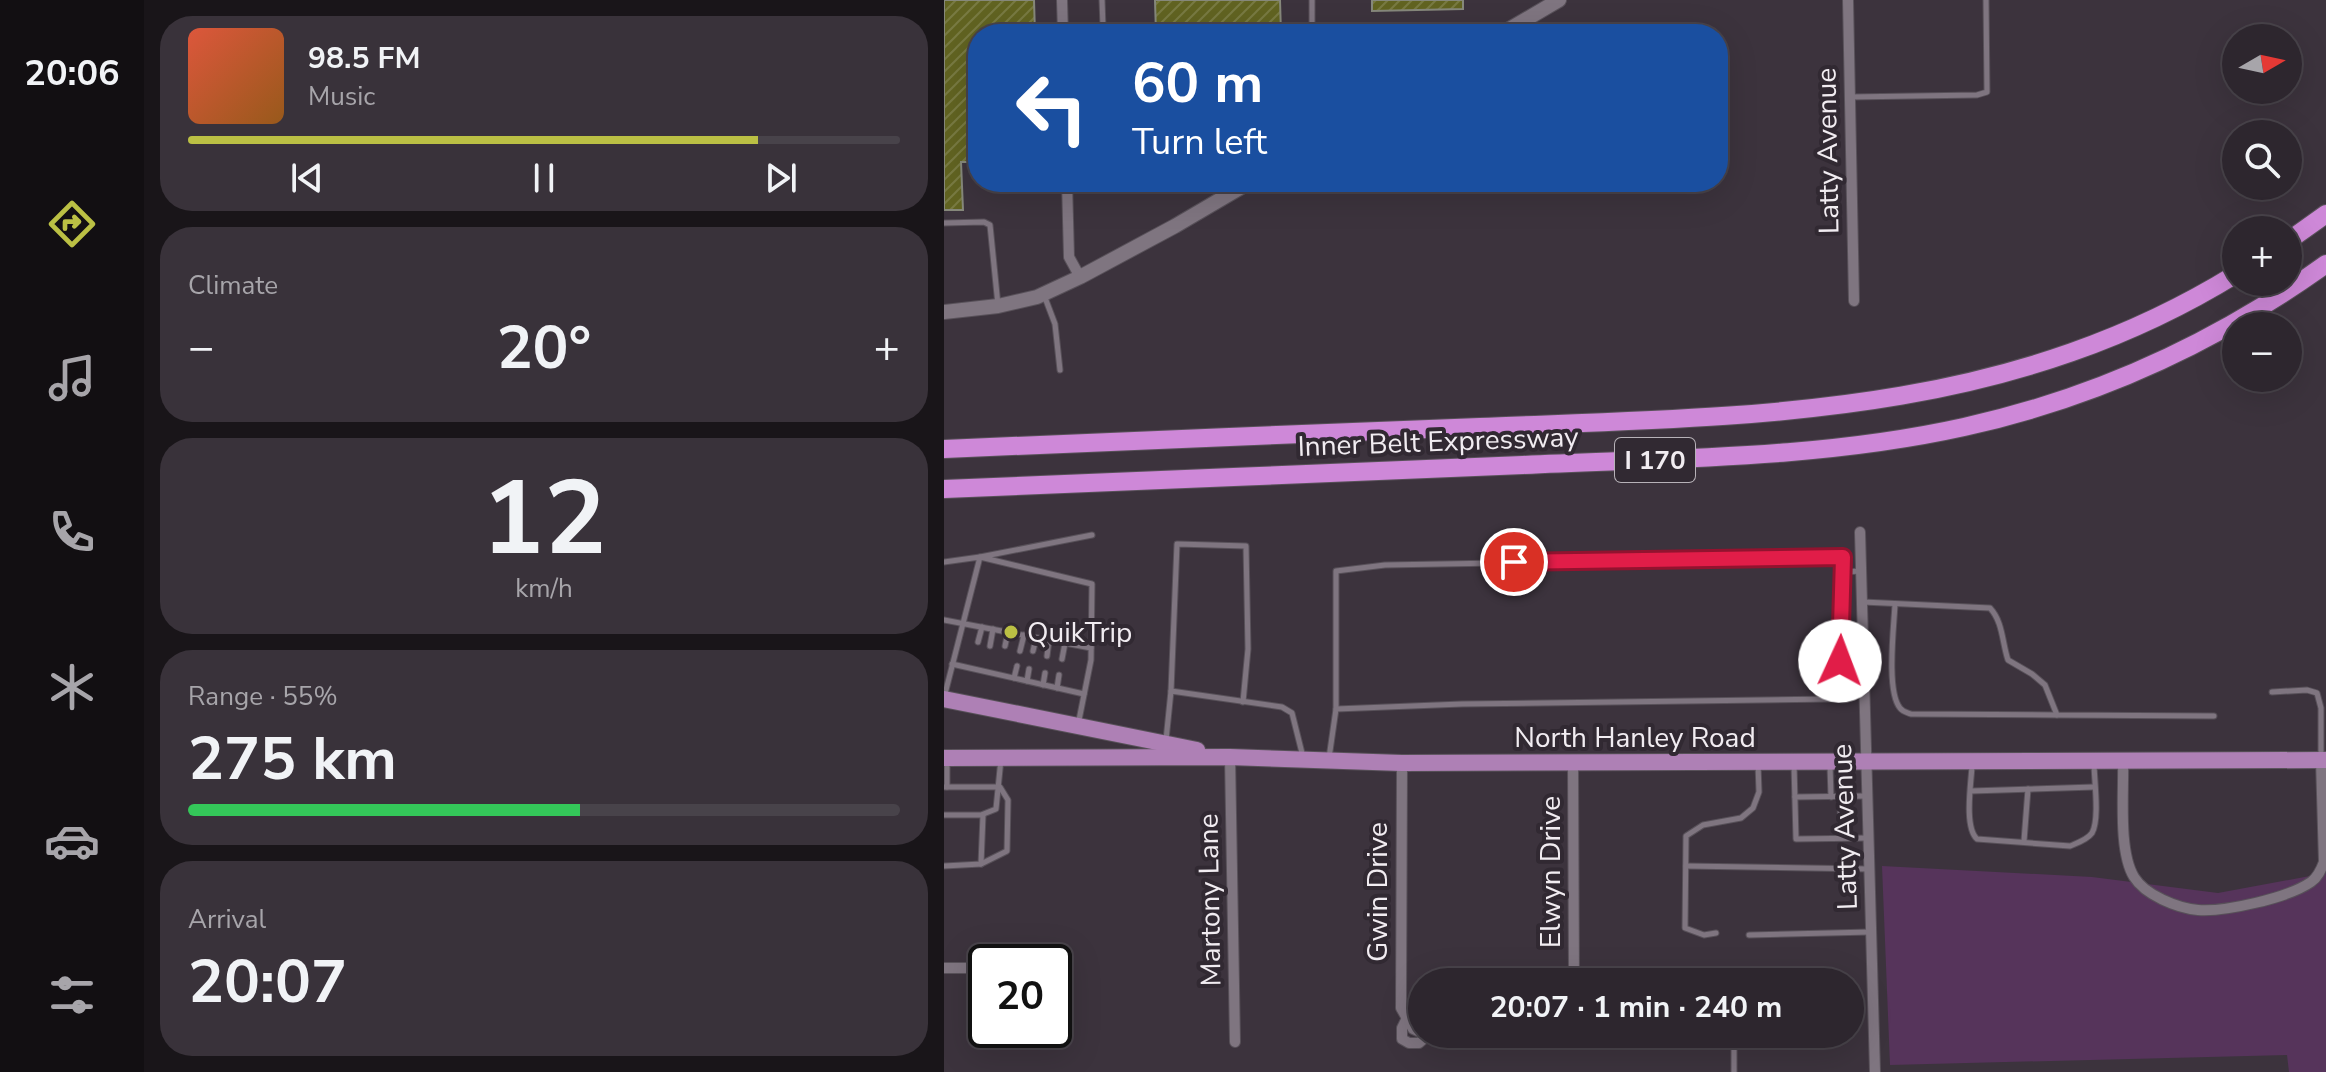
<!DOCTYPE html>
<meta charset="utf-8">
<style>
body{margin:0;font-family:"Nunito Sans",sans-serif;background:#39323a;color:#f1f3f6;height:100vh;display:flex;flex-direction:column;font-size:30px;white-space:nowrap}
*{box-sizing:border-box;margin:0}
p{font-size:26px;color:#a7a5aa}
.icon{flex:none;width:44px;height:44px;fill:none;stroke:currentColor;stroke-width:2;stroke-linecap:round;stroke-linejoin:round}
.map{position:relative;flex:1;overflow:hidden}
.sheet{display:flex;flex-direction:column;gap:16px;padding:16px;background:#191519;width:800px}
.sheet>*{flex:none}
.top-card{position:absolute;left:24px;top:24px;width:760px;height:168px;border-radius:32px;box-shadow:0 8px 32px #0002,0 0 0 2px #48434a;background:#1a4fa0;color:#fff;overflow:hidden}
.needle{width:52px;rotate:81deg}
.tools{position:absolute;left:1278px;top:24px;display:grid;gap:16px}
.tools a{display:grid;place-items:center;width:80px;height:80px;border-radius:50%;background:#2d262e;box-shadow:0 8px 32px #0002,0 0 0 2px #48434a;font-size:40px}
.speed{position:absolute;left:24px;top:944px;display:flex;gap:16px;font-size:40px;font-weight:700;text-align:center}
.speed>*{display:grid;place-content:center;width:104px;height:104px;border-radius:50%;background:#2d262e;box-shadow:0 8px 32px #0002,0 0 0 2px #48434a;line-height:1}
.speed .limit{border:4px solid #111;border-radius:12px;background:#fff;color:#111}
.pin{position:absolute;display:grid;place-items:center;width:68px;height:68px;color:#fff;margin:-34px;border:4px solid #fff;border-radius:50%;box-shadow:0 2px 8px #0007}
.me{position:absolute;width:88px;margin:-44px;rotate:2deg;stroke-linejoin:round;filter:drop-shadow(0 0 6px #0008)}
.turn{display:flex;align-items:center;gap:28px;height:168px;padding:0 32px;font-size:36px}
.turn .icon{width:104px;height:104px;stroke-width:2.5}
.turn b{display:block;font-size:56px;line-height:68px}
.big{font-size:60px;font-weight:700;line-height:1.1}
.sheet .card{flex:1;display:flex;flex-direction:column;justify-content:center;gap:12px;min-width:0;padding:0 28px;border-radius:32px;background:#39323a}
.sheet .dial{align-items:center;gap:0}
.dial b{font-size:104px;line-height:1}
.song{display:flex;align-items:center;gap:24px}
.cover{width:96px;height:96px;border-radius:12px;background:linear-gradient(135deg,hsl(10 70% 55%),hsl(30 70% 35%))}
.played{height:8px;border-radius:4px;background:linear-gradient(90deg,#bbc044 80%,#48434a 80%)}
.keys{display:flex;justify-content:space-around;direction:ltr}
.heat{display:flex;justify-content:space-between;align-items:center;font-size:44px;direction:ltr}
.charge{height:12px;border-radius:6px;background:linear-gradient(90deg,#34c759 55%,#48434a 0)}
.trip{position:absolute;left:464px;top:968px;width:456px;height:80px;border-radius:40px;background:#2d262e;box-shadow:0 8px 32px #0002,0 0 0 2px #48434a;font-weight:700;line-height:80px;text-align:center}
main{display:flex;flex:1;min-height:0}
.menu{display:flex;flex-direction:column;width:144px;justify-content:space-around;align-items:center;background:#120f12;color:#a7a5aa}
.menu .icon{width:56px;height:56px}
.menu .selected{color:#bbc044}
.menu b{font-size:36px;color:#f1f3f6}
.map>svg:first-child{display:block}
.park{fill:#56345b}
.building{fill:url(#building-hatch);stroke:#86887b;stroke-width:2}
.lines{fill:none;stroke-linecap:round;stroke-linejoin:round}
.lane-casing{stroke:#585159;stroke-width:7}
.street-casing{stroke:#585159;stroke-width:12}
.secondary-casing{stroke:#585159;stroke-width:16}
.primary-casing{stroke:#585159;stroke-width:18}
.highway-casing{stroke:#585159;stroke-width:20}
.lane{stroke:#7f7580;stroke-width:5}
.street{stroke:#7f7580;stroke-width:10}
.secondary{stroke:#7f7580;stroke-width:14}
.primary{stroke:#ae80b5;stroke-width:16}
.highway{stroke:#ce88d8;stroke-width:18}
.route-casing{stroke:#92132f;stroke-width:20}
.route{stroke:#e11d48;stroke-width:14}
.poi-dot{fill:#bbc044;stroke:#312932;stroke-width:3}
.labels{text-anchor:middle;stroke-width:8;stroke-linejoin:round;paint-order:stroke}
.shield{fill:#312932;stroke:#b7b2b8;stroke-width:2}
.shield-label{font-size:26px;font-weight:bold;fill:#f1ecf1}
.street-label{font-size:28px;fill:#f1ecf1;stroke:#312932}
.poi-label{font-size:28px;fill:#f1ecf1;stroke:#312932;text-anchor:start}
</style>
<main>
<nav class="menu">
<b>20:06</b>
<svg class="icon selected" aria-label="directions" viewBox="0 0 24 24"><path d="M12 3l9 9-9 9-9-9zM9 14v-3h6M13 9l2 2-2 2"/></svg>
<svg class="icon" aria-label="music" viewBox="0 0 24 24"><path d="M9 18V5l10-2v13"/><circle cx="6" cy="18" r="3"/><circle cx="16" cy="16" r="3"/></svg>
<svg class="icon" aria-label="phone" viewBox="0 0 24 24"><path d="M5 4h4l2 5-3 2q2 4 5 5l2-3 5 2v4C11 20 4 13 5 4z"/></svg>
<svg class="icon" aria-label="climate" viewBox="0 0 24 24"><path d="M12 3v18M4 7l16 10M4 17L20 7"/></svg>
<svg class="icon" aria-label="car" viewBox="0 0 24 24"><path d="M5 17H2v-5l4-1 3-4h7l3 4 3 1v5h-3M9 17h6M6 11h13"/><circle cx="7" cy="17" r="2"/><circle cx="17" cy="17" r="2"/></svg>
<svg class="icon" aria-label="filters" viewBox="0 0 24 24"><path d="M4 7h16M4 17h16"/><circle cx="9" cy="7" r="2"/><circle cx="15" cy="17" r="2"/></svg>
</nav>
<section class="sheet">
<div class="card">
<div class="song"><i class="cover"></i><div><b>98.5 FM</b><p>Music</p></div></div>
<div class="played"></div>
<div class="keys"><svg class="icon" aria-label="previous" viewBox="0 0 24 24"><path d="M18 5L8 12l10 7zM5 5v14"/></svg><svg class="icon" aria-label="pause" viewBox="0 0 24 24"><path d="M8 5v14M16 5v14"/></svg><svg class="icon" aria-label="next" viewBox="0 0 24 24"><path d="M6 5l10 7-10 7zM19 5v14"/></svg></div>
</div>
<div class="card"><p>Climate</p>
<div class="heat"><a>−</a><b class="big">20°</b><a>+</a></div>
</div>
<div class="card dial"><b>12</b><p>km/h</p></div>
<div class="card"><p>Range · 55%</p><b class="big">275 km</b><div class="charge"></div></div>
<div class="card"><p>Arrival</p><b class="big">20:07</b></div>
</section>
<div class="map">
<svg width="1382" height="1072" viewBox="0 0 1382 1072">
<defs>
<pattern id="building-hatch" width="6" height="6" patternUnits="userSpaceOnUse" patternTransform="scale(2)"><rect width="6" height="6" fill="#616321"/><path d="M-1 1l2-2M0 6l6-6M5 7l2-2" fill="none" stroke="#787a42"/></pattern>
</defs>
<rect width="100%" height="100%" fill="#3c333d"/>
<!-- park -->
<polygon class="park" points="938,866 1148,877 1274,893 1382,873 1382,1072 1345,1072 1343,1055 946,1065"/>
<!-- building -->
<g class="building">
<polygon points="0,0 90,0 91,34 34,34 34,162 17,162 19,210 0,210"/>
<polygon points="211,0 336,0 337,34 212,34"/>
<polygon points="428,0 519,0 519,9 428,11"/>
</g>
<g class="lines">
<!-- lane casing -->
<g class="lane-casing">
<g id="lane">
<polyline points="368,0 368,29 371,34"/>
<polyline points="119,30 159,27 158,0"/>
<polyline points="906,97 1033,95 1043,92 1042,0"/>
<polyline points="0,223 40,222 46,225 54,305"/>
<polyline points="100,295 111,324 116,370"/>
<polyline points="0,562 36,557 1,694"/>
<path d="M 919,602 L 1046,608 C 1059,622 1058,642 1064,660 L 1088,674 L 1101,685 L 1113,715 L 1270,716"/>
<path d="M 951,604 C 950,626 942,691 956,708 C 959,712 962,712 967,714 L 1113,715"/>
<polyline points="0,620 147,648"/>
<polyline points="34,642 38,627"/>
<polyline points="46,646 49,629"/>
<polyline points="61,646 64,632"/>
<polyline points="76,651 80,635"/>
<polyline points="89,651 92,638"/>
<polyline points="103,656 105,640"/>
<polyline points="118,659 121,643"/>
<polyline points="8,664 140,694"/>
<polyline points="70,678 73,666"/>
<polyline points="83,681 85,669"/>
<polyline points="99,685 101,673"/>
<polyline points="113,688 115,675"/>
<polyline points="227,691 233,544 302,546 304,649 299,702"/>
<polyline points="1328,692 1363,690 1373,693 1377,708 1377,755"/>
<polyline points="392,709 392,571 441,565 899,557 900,572"/>
<polyline points="134,725 147,660 148,584 36,557 148,535"/>
<polyline points="222,740 227,691 338,707 348,713 359,757"/>
<polyline points="385,758 392,709 518,704 887,699 896,661 900,572 917,571"/>
<polyline points="850,765 852,839 924,838"/>
<polyline points="886,766 887,797"/>
<path d="M 1028,766 C 1027,784 1020,827 1033,839 L 1126,846 C 1133,843 1143,840 1148,833 C 1156,819 1150,779 1150,763"/>
<polyline points="0,787 56,787 64,800 63,851 37,864 0,866"/>
<polyline points="3,787 3,760"/>
<polyline points="1027,791 1150,787"/>
<polyline points="851,797 922,796"/>
<polyline points="896,797 897,838"/>
<polyline points="0,815 37,815 52,809 57,759"/>
<polyline points="1080,841 1084,789"/>
<polyline points="37,864 39,815"/>
<polyline points="742,866 925,869"/>
<polyline points="772,933 760,935 741,928 742,836 759,825 797,818 809,808 815,792 814,764"/>
<polyline points="805,935 926,932"/>
<polyline points="790,1072 790,1034"/>
</g>
</g>
<!-- street casing -->
<g class="street-casing">
<g id="street">
<polyline points="118,0 119,34"/>
<polyline points="904,0 910,301"/>
<polyline points="123,182 125,257 136,277"/>
<polyline points="916,532 931,1072"/>
<polyline points="286,757 291,1042"/>
<path d="M 1179,761 C 1180,792 1174,851 1190,877 C 1201,895 1233,908 1254,910 C 1281,912 1344,898 1367,882 C 1374,877 1377,870 1380,862 L 1377,760"/>
<polyline points="629,762 630,982"/>
<polyline points="458,763 457,1008 469,1029 478,1033"/>
<polyline points="0,968 42,968"/>
<polyline points="110,968 118,968"/>
<polyline points="462,1020 458,1028 458,1039 465,1043 475,1043 484,1035"/>
<polyline points="482,1034 537,1034"/>
<polyline points="648,1034 659,1035"/>
</g>
</g>
<!-- secondary casing -->
<g class="secondary-casing">
<g id="secondary">
<polyline points="557,34 615,0"/>
<polyline points="0,312 54,306 93,297 136,277 231,226 306,182"/>
</g>
</g>
<!-- primary casing -->
<g class="primary-casing">
<g id="primary">
<polyline points="0,699 253,750"/>
<polyline points="0,758 286,757 458,763 1382,760"/>
</g>
</g>
<!-- highway casing -->
<g class="highway-casing">
<g id="highway">
<polyline points="1344,241 1382,214"/>
<path d="M 0,449 C 179,441 357,434 536,427 C 802,416 1057,419 1292,274"/>
<path d="M 0,489 C 193,480 386,474 579,465 C 725,458 876,459 1020,427 C 1151,398 1273,342 1382,264"/>
</g>
</g>
<!-- lane -->
<use href="#lane" class="lane"/>
<!-- street -->
<use href="#street" class="street"/>
<!-- secondary -->
<use href="#secondary" class="secondary"/>
<!-- primary -->
<use href="#primary" class="primary"/>
<!-- highway -->
<use href="#highway" class="highway"/>
</g>
<g class="lines">
<!-- route casing -->
<g class="route-casing">
<polyline id="route" points="570,562 899,557 896,661"/>
</g>
<!-- route -->
<use href="#route" class="route"/>
</g>
<!-- markers -->
<circle class="poi-dot" cx="67" cy="632" r="8"/>
<g class="labels">
<!-- shield labels -->
<rect class="shield" x="671" y="438" width="80" height="44" rx="6"/>
<g class="shield-label">
<text x="711" y="469">I 170</text>
</g>
<!-- street labels -->
<g class="street-label">
<text transform="translate(883 151) rotate(-91)" y="10">Latty Avenue</text>
<text transform="translate(494 441) rotate(-2)" y="10">Inner Belt Expressway</text>
<text x="691" y="747">North Hanley Road</text>
<text transform="translate(900 827) rotate(-92)" y="10">Latty Avenue</text>
<text transform="translate(606 872) rotate(-90)" y="10">Elwyn Drive</text>
<text transform="translate(433 892) rotate(-90)" y="10">Gwin Drive</text>
<text transform="translate(265 900) rotate(-91)" y="10">Martony Lane</text>
</g>
<!-- poi labels -->
<g class="poi-label">
<text x="83" y="642">QuikTrip</text>
</g>
</g>
</svg>
<div class="tools">
<a><svg class="needle" viewBox="-14 -14 28 28"><path d="M0-13l5 13h-10z" fill="#e53935"/><path d="M0 13l5-13h-10z" fill="#a7a5aa"/></svg></a>
<a><svg class="icon" aria-label="search" viewBox="0 0 24 24"><circle cx="10" cy="10" r="6"/><path d="M15 15l6 6"/></svg></a>
<a>+</a>
<a>−</a>
</div>
<div class="speed"><div class="limit">20</div></div>
<div class="pin" style="left:570px;top:562px;background:#d93025"><svg class="icon" aria-label="arrive" viewBox="0 0 24 24"><path d="M6 21V4h12l-3 4 3 4H6"/></svg></div>
<svg class="me" style="left:896px;top:661px" viewBox="-20 -20 40 40"><circle r="19" fill="#fff"/><path d="M0-13L10 11 0 6-10 11z" fill="#e11d48"/></svg>
<div class="trip">20:07 · 1 min · 240 m</div>
<div class="top-card">
<div class="turn"><svg class="icon" aria-label="left" viewBox="0 0 24 24"><path d="M17 20v-9H6M10 6l-5 5 5 5"/></svg><div><b>60 m</b>Turn left</div></div>
</div>
</div>
</main>
